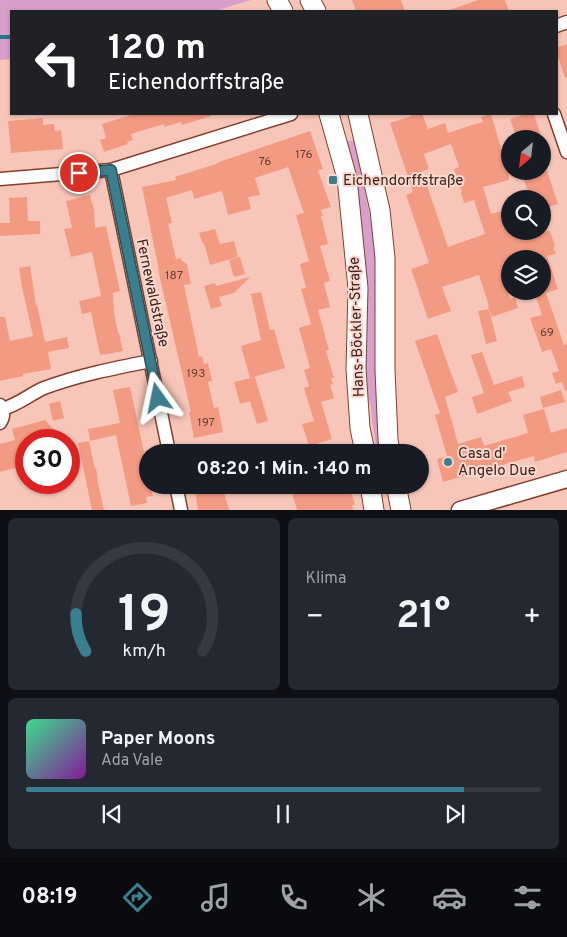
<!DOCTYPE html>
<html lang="de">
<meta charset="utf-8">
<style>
body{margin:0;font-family:Overpass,sans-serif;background:#242831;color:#f1f3f6;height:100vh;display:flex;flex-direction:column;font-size:19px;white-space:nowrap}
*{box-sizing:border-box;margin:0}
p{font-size:16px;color:#9ea1a6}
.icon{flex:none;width:28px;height:28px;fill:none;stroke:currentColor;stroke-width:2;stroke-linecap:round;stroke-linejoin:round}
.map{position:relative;height:510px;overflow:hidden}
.details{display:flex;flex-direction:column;gap:8px;padding:8px;background:#0d0f14;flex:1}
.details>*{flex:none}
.top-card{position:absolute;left:10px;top:10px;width:548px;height:105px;border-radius:0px;box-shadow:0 1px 4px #0004;background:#202124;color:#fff;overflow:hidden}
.needle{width:32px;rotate:208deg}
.fabs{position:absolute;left:501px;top:130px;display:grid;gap:10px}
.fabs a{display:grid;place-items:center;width:50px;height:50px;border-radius:50%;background:#171b24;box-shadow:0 1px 4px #0004;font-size:25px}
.speed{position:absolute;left:15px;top:429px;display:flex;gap:10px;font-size:25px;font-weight:700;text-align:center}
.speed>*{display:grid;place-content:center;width:65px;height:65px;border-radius:50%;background:#171b24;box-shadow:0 1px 4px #0004;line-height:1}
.speed .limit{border:8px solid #d22;background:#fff;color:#111}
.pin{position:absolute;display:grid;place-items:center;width:42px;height:42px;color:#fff;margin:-21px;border:2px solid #fff;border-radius:50%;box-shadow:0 1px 5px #0007}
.me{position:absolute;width:55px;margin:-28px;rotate:348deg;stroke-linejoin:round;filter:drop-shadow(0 0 4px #0008)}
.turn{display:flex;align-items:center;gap:18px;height:105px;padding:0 15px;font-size:22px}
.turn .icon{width:65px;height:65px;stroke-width:2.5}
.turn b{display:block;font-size:35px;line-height:42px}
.big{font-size:38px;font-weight:700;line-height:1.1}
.details .card{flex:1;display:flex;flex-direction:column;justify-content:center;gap:8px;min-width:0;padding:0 18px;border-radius:8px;background:#242831}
.details .dial{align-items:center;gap:0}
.dial svg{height:130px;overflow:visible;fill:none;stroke:#363941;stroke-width:7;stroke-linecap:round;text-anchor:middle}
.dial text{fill:#f1f3f6;stroke:none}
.song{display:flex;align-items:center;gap:15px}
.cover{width:60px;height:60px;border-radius:8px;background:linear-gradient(135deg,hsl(150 70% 55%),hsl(290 70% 35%))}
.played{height:5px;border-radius:2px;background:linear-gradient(90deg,#3b7e8e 85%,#363941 85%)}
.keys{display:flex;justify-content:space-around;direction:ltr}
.heat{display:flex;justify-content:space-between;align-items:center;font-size:28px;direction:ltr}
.details .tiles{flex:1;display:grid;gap:8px;grid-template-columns:1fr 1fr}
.card:last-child{grid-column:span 2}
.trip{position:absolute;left:139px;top:444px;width:290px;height:50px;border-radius:25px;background:#171b24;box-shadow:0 1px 4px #0004;font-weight:700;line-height:50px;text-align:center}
.dock{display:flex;height:80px;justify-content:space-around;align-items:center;background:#090b0e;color:#9ea1a6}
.dock .icon{width:35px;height:35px}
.dock .selected{color:#3b7e8e}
.dock b{font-size:22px;color:#f1f3f6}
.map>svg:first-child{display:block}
.green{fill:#d89fca}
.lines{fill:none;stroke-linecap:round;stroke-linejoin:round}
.stream{stroke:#207989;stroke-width:4}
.building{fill:#f39a83;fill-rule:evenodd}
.minor-casing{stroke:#843f2c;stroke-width:15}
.tertiary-casing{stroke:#843f2c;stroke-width:19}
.secondary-casing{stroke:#843f2c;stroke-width:21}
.minor{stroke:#fff;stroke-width:12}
.tertiary{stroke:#fff;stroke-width:16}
.secondary{stroke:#fff;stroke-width:19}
.route-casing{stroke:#26525c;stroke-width:12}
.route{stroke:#3b7e8e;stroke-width:9}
.poi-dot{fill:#3b7e8e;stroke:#fad8cf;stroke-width:2}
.labels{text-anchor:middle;stroke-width:4;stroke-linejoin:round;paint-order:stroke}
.number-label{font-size:12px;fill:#6e4034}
.poi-label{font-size:15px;fill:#41221a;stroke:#fad8cf;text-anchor:start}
.street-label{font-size:15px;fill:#41221a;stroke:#fad8cf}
</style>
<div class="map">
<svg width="567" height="510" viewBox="0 0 567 510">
<rect width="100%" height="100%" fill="#f8c6b9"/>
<!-- green -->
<g class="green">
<polygon points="0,0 251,0 215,11 11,11 11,59 0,60"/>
<polygon points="354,140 378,255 385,452 377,452 372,420 371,407 366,390 364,376 363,291 364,258 359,216 345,142"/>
</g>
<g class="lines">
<!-- stream -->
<polyline class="stream" points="0,37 11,37"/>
</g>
<!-- building -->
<g class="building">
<polygon points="352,0 401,0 405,11 356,11"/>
<polygon points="478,0 505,0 509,11 450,11 450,10"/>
<polygon points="567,44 567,77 565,78 556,51 556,48"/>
<polygon points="134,114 211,114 211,116 182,125 181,122 164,127 164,124 131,134 133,140 127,142 128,144 104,152 100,140 106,138 102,124"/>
<path d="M 411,114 L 422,114 L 428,129 L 445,123 L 448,133 L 475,124 L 483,122 L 481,117 L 491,114 L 509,175 L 509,180 L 483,187 L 491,214 L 502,211 L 508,231 L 550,231 L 555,246 L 553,247 L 556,254 L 547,256 L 558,289 L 546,293 L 564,345 L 567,344 L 567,390 L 565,391 L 562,382 L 556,384 L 552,373 L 559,371 L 551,349 L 542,352 L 530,318 L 542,315 L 534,291 L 542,291 L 542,259 L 510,259 L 510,269 L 501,271 L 510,299 L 515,297 L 518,308 L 492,317 L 488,306 L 489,306 L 479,275 L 442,287 L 451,311 L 428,319 L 411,269 L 429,263 L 406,195 L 413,192 L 390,123 L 412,116 ZM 451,144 L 459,167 L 454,169 L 462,192 L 461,192 L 464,203 L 474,200 L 485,234 L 448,247 L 422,171 L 429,169 L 424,154 Z"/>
<polygon points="526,114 534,114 542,139 517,139 510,119"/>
<polygon points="43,118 43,125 54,124 55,131 61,130 63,149 11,153 8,121"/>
<polygon points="310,131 323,169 318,170 331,207 321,210 323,216 321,216 328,244 320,246 330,281 324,283 330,307 318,310 329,350 326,351 334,378 331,378 333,384 330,385 334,398 321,402 332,439 309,446 302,424 314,421 304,388 309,386 304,370 310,368 299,328 311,324 301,289 306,288 300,264 309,261 296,215 304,213 288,167 255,178 260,195 248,197 251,209 228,215 222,191 194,199 192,190 166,198 172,223 168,224 176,259 181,258 182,261 187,264 191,284 184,285 199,357 202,356 204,364 208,363 212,381 208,382 214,408 218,407 223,432 194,438 189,412 191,412 159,274 158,265 142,187 176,180 175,177 219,163 219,162"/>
<polygon points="528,171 547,171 558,204 542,209 542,199 531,199 524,180 530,178"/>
<polygon points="90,195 94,210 95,228 106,226 120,291 113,293 114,313 118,332 121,338 120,339 123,351 103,355 103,354 100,355 91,312 82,314 79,301 101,296 92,252 71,257 64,229 72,228 66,201"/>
<polygon points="27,197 28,221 40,221 40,234 0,236 0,223 10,223 9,198"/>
<polygon points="215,229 220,244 234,241 238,257 210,265 204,243 203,244 199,233"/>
<polygon points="240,257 245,274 234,277 229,260"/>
<polygon points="30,266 36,305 37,305 45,342 67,337 69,348 48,352 51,369 23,374 23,376 0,381 0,317 5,317 10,341 33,336 22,287 19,268"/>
<polygon points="250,277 234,293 219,297 222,306 211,309 204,286 215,283 216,286"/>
<polygon points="261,292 270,330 274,329 285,368 250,378 241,346 261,340 251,294"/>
<polygon points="489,309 497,341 486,344 478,311"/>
<polygon points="437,334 458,392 445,397 458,444 481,437 484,446 528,433 523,415 544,409 551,433 567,428 567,452 535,462 534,456 443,482 437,459 447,456 435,415 440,413 415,341"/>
<polygon points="482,352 494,385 522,376 525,387 508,392 512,401 477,414 472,397 484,393 471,355"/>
<polygon points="255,377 268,421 257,424 250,401 240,404 234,382"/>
<polygon points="130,387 148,471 148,485 150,485 153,496 146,497 147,503 131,506 116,435 90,441 88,429 120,423 113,390"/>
<polygon points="561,390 565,402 543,408 540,397"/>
<polygon points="60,401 64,418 53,421 49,404"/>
<polygon points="45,420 63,440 26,440 26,454 20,456 22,466 0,472 0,444 15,440 12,429"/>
<polygon points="89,441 95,469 96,468 97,474 98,483 104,510 92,510 78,443"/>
<polygon points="194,485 222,485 229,510 198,510"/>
<polygon points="290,485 345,485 352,495 355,505 352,505 353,510 297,510"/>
</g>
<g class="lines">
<!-- minor casing -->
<g class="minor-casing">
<g id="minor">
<polyline points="556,26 567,22"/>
<polyline points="554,114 567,152"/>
<polyline points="111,170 169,452"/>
<polyline points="0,179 111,170 291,114"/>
<path d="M 0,405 C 4,411 4,417 0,423"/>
<path d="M 2,409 C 18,405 30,394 44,388 C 79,375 115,368 151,361"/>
<polyline points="176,485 181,510"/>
</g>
</g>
<!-- tertiary casing -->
<g class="tertiary-casing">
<polyline id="tertiary" points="460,510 567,479"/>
</g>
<!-- secondary casing -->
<g class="secondary-casing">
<g id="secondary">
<polyline points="277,0 283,11"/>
<polyline points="310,0 316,11"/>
<polyline points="329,114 347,178 358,288 356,369 360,428 365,452"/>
<polyline points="358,114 380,210 385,258 385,370 388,440 390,452"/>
<polyline points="370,485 374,510"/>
<polyline points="396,485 401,510"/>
</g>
</g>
<!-- minor -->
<use href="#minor" class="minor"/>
<!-- tertiary -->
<use href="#tertiary" class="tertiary"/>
<!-- secondary -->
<use href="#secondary" class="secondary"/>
</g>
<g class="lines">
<!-- route casing -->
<g class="route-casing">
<polyline id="route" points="79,173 111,170 158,398"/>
</g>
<!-- route -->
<use href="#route" class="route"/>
</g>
<!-- markers -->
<g class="poi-dot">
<rect x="328" y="175" width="10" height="10" rx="2.5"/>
<circle cx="448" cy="462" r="5"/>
</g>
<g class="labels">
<!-- number labels -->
<g class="number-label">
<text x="304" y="158">176</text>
<text x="265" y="165">76</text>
<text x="174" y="279">187</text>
<text x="547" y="336">69</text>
<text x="196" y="377">193</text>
<text x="206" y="426">197</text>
</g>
<!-- poi labels -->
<g class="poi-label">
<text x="343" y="185">Eichendorffstraße</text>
<text x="458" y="458">Casa d'<tspan x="458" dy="17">Angelo Due</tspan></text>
</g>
<!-- street labels -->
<g class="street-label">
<text transform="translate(153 293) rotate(78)" y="5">Fernewaldstraße</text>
<text transform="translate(356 327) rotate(-92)" y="5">Hans-Böckler-Straße</text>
</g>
</g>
</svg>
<div class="fabs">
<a><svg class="needle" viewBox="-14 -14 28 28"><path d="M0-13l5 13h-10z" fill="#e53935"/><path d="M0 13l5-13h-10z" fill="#9ea1a6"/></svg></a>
<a><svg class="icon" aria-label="search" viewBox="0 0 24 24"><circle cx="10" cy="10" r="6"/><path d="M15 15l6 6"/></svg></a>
<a><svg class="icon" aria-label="layers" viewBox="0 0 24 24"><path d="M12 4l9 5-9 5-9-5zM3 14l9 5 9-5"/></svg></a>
</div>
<div class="speed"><div class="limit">30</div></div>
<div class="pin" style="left:79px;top:173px;background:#d93025"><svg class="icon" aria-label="arrive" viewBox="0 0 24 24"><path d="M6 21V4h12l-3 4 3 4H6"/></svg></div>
<svg class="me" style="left:158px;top:398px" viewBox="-20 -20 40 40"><path d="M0-17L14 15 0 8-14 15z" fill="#3b7e8e" stroke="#fff" stroke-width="4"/></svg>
<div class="trip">08:20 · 1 Min. · 140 m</div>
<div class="top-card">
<div class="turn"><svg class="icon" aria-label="left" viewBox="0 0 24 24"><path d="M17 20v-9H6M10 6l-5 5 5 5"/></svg><div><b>120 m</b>Eichendorffstraße</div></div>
</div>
</div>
<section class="details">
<div class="tiles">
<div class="card dial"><svg viewBox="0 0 100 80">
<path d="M14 69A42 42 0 1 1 86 69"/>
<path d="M14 69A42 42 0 0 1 8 46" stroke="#3b7e8e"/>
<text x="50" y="56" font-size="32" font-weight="700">19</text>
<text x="50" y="72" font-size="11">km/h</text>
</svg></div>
<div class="card"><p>Klima</p>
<div class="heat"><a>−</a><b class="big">21°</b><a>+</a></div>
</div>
<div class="card">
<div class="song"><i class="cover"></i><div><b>Paper Moons</b><p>Ada Vale</p></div></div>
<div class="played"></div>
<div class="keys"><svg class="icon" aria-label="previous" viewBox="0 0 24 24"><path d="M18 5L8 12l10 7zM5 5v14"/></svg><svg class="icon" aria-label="pause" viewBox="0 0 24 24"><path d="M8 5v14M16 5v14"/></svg><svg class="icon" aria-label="next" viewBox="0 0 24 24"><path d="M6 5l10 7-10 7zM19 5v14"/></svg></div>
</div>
</div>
</section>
<nav class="dock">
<b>08:19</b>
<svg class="icon selected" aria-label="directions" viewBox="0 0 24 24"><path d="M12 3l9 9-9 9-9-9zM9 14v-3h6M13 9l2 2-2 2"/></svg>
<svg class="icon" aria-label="music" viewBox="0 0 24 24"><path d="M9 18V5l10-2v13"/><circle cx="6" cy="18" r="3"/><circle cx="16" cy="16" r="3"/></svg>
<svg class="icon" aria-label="phone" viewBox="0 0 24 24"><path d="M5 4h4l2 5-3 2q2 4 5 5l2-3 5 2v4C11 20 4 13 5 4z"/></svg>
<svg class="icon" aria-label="climate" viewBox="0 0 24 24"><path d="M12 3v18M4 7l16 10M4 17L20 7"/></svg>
<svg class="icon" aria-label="car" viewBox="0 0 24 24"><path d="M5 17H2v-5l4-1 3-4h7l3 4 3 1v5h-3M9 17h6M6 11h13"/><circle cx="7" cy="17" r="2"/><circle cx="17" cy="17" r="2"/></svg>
<svg class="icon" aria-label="filters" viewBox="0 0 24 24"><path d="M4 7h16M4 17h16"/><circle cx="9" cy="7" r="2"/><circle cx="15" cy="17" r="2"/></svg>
</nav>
